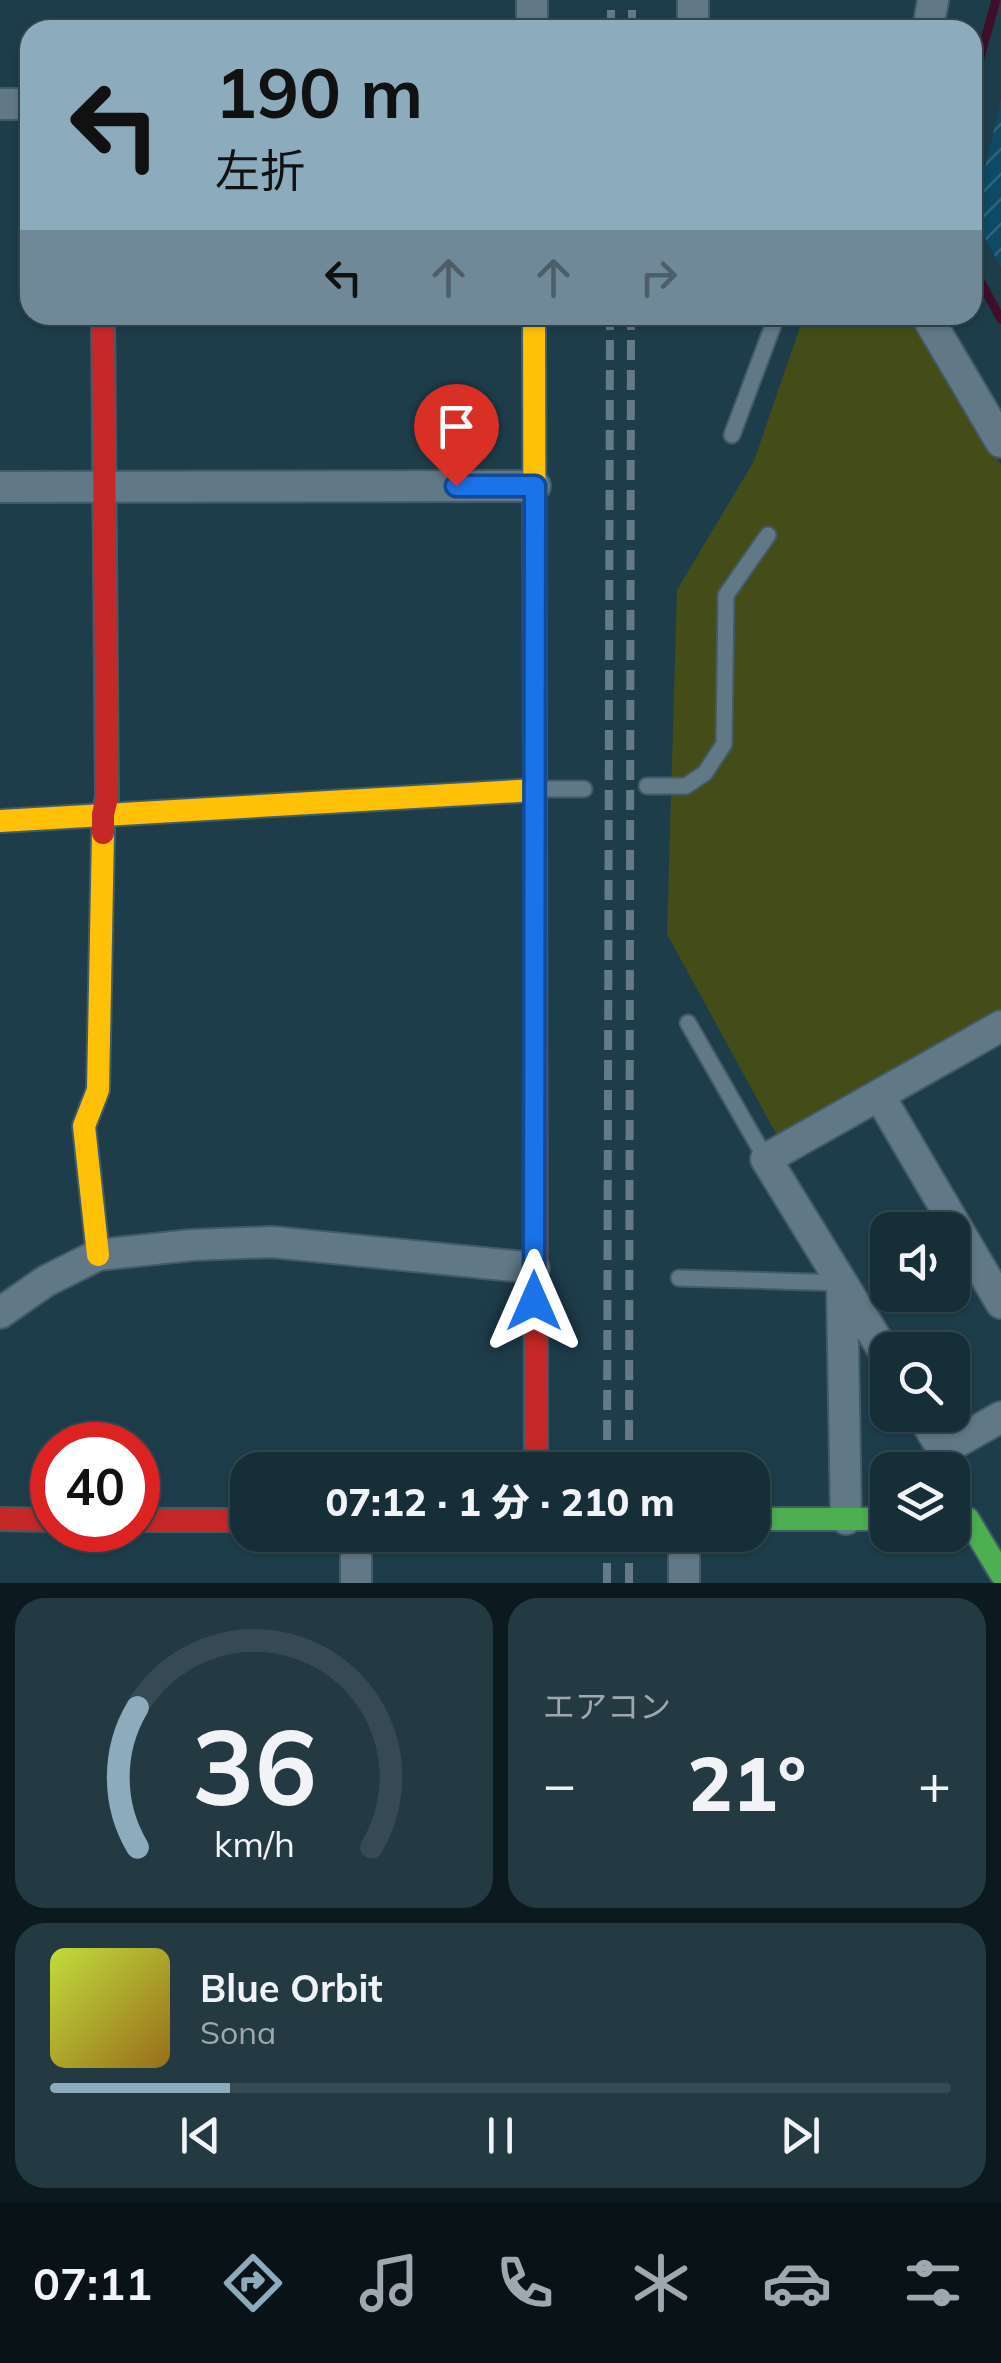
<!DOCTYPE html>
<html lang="ja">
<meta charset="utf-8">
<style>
body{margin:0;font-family:Mulish,"Noto Sans JP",sans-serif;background:#233a43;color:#f1f3f6;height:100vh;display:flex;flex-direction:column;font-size:38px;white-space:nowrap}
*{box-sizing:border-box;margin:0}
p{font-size:32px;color:#9ea8ae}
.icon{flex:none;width:55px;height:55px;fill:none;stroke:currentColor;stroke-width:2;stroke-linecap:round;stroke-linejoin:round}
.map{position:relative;height:1583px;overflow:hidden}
.panel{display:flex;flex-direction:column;gap:15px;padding:15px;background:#0c191f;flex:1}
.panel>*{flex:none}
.banner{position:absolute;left:20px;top:20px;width:962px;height:305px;border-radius:30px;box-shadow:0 2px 8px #0004,0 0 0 2px #354a53;background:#8cacbe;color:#111;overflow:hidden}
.tools{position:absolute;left:870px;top:1212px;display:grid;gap:20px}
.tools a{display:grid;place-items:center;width:100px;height:100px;border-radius:20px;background:#162e38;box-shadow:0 2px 8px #0004,0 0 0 2px #354a53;font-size:50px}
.speed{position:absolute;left:30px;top:1422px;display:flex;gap:20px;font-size:50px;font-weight:700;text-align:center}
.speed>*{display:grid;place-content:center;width:130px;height:130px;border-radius:50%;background:#162e38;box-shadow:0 2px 8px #0004,0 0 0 2px #354a53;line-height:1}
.speed .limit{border:15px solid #d22;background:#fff;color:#111}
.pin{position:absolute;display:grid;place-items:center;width:85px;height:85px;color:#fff;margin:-102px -42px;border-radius:50% 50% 50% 0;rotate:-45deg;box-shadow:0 0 10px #0007}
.pin .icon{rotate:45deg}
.me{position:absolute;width:110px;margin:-55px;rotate:0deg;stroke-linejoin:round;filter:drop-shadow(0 0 8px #0008)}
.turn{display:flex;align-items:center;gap:35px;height:210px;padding:0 30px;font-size:45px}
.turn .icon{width:130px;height:130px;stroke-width:2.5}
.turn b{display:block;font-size:70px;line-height:85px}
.lanes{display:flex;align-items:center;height:95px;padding:0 30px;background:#0003;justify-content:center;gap:50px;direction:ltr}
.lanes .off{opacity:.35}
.big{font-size:75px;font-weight:800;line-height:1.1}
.panel .tile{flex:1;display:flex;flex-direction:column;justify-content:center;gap:15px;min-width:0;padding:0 35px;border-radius:30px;background:#233a43}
.panel .dial{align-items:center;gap:0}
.dial svg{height:260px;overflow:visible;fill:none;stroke:#354a53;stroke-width:7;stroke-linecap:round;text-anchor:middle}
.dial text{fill:#f1f3f6;stroke:none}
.song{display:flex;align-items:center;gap:30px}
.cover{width:120px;height:120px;border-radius:15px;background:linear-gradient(135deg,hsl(70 70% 55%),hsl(40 70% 35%))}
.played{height:10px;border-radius:5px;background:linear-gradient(90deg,#8cacbe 20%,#354a53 20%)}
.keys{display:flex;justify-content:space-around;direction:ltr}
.heat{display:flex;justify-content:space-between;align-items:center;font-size:55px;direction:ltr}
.panel .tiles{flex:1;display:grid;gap:15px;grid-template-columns:1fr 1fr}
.tile:last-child{grid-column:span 2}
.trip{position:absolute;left:230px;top:1452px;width:540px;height:100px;border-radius:30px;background:#162e38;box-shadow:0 2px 8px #0004,0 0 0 2px #354a53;font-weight:800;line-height:100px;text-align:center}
.menu{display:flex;height:160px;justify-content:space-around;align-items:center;background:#091216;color:#9ea8ae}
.menu .icon{width:70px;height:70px}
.menu .selected{color:#8cacbe}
.menu b{font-size:45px;color:#f1f3f6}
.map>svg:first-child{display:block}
.industrial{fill:url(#industrial-furrows)}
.pitch{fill:#444d18}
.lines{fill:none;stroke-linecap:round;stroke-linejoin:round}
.stream{stroke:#3f0e29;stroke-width:9}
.lane-casing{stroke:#435b67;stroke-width:19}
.street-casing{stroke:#435b67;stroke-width:34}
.fast-casing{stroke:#435b67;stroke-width:26}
.slow-casing{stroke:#435b67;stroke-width:26}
.jam-casing{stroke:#435b67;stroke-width:26}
.lane{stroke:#617986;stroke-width:15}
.street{stroke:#617986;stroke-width:30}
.fast{stroke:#4caf50;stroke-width:22}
.slow{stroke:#ffc107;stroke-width:22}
.jam{stroke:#c62828;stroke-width:22}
.rail{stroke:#647a86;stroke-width:8;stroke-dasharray:20 10;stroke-linecap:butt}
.route-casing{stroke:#114b97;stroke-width:25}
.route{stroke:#1a73e8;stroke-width:18}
</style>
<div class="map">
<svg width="1001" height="1583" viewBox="0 0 1001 1583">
<defs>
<pattern id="industrial-furrows" width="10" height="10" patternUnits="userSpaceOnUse" patternTransform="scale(2.5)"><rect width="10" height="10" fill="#0d4a66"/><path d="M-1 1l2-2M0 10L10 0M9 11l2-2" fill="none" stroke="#2f647d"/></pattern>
</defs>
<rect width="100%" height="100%" fill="#1e3d4b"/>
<!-- industrial -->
<polygon class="industrial" points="1001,100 1001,267 973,217"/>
<!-- pitch -->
<polygon class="pitch" points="804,315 913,315 1001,465 1001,1010 779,1139 667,934 677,590 754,461"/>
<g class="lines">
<!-- stream -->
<g class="stream">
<polyline points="972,86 996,0"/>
<polyline points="972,266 1001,319"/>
</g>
<!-- lane casing -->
<g class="lane-casing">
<g id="lane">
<polyline points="732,435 777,315"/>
<polyline points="647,786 686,786 705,773 724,744 726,595 768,535"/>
<polyline points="540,789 584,789"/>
<polyline points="688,1023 766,1159"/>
<polyline points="679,1278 842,1283"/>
</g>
</g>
<!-- street casing -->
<g class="street-casing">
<g id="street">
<polyline points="532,0 532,30"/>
<polyline points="693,30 693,0"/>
<polyline points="928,30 933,0"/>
<polyline points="0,104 30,104"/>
<polyline points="926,315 1001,442"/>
<polyline points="0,487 535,486"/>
<polyline points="879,1095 1001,1303"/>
<polyline points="842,1287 846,1519"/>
<polyline points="0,1313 46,1281 98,1255 192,1245 272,1242 534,1268"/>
<polyline points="888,1358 766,1159 1001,1026"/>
<polyline points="922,1415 943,1450 1001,1417"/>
<polyline points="356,1535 356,1583"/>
<polyline points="684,1535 684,1583"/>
</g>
</g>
<!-- fast casing -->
<g class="fast-casing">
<g id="fast">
<polyline points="752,1519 888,1519"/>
<polyline points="952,1519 968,1519 1001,1574"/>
</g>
</g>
<!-- slow casing -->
<g class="slow-casing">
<g id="slow">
<polyline points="534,315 535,765"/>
<polyline points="0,821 536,790"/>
<polyline points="98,1255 84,1126 98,1090 103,833"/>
</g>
</g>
<!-- jam casing -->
<g class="jam-casing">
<g id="jam">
<polyline points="535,765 536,1470"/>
<polyline points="103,833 103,814 107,798 103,315"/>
<polyline points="0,1519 52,1520"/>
<polyline points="138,1520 248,1520"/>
</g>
</g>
<!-- lane -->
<use href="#lane" class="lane"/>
<!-- street -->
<use href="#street" class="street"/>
<!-- fast -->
<use href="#fast" class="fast"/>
<!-- slow -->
<use href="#slow" class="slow"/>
<!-- jam -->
<use href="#jam" class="jam"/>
<!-- rail -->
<g class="rail">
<polyline points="611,30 611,0"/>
<polyline points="632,30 632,0"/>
<polyline points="607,1470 610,315"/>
<polyline points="629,1470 631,315"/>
<polyline points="607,1583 607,1535"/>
<polyline points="629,1583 629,1535"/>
</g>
</g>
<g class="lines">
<!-- route casing -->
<g class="route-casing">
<polyline id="route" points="456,486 535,486 534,1301"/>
</g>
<!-- route -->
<use href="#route" class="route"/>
</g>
</svg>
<div class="tools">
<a><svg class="icon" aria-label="sound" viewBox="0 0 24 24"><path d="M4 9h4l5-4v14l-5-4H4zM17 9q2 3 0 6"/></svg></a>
<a><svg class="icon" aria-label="search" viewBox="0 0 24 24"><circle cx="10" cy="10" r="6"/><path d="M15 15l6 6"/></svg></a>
<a><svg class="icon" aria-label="layers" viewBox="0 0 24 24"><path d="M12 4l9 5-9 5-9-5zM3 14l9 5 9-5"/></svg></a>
</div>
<div class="speed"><div class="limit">40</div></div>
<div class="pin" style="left:456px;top:486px;background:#d93025"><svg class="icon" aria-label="arrive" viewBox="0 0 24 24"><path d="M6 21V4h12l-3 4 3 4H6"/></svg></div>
<svg class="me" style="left:534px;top:1301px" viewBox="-20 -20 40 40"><path d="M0-17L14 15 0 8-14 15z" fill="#1a73e8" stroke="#fff" stroke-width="4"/></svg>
<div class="trip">07:12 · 1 分 · 210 m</div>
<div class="banner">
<div class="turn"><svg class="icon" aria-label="left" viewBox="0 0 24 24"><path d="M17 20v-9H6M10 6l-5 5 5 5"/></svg><div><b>190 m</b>左折</div></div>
<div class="lanes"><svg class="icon" aria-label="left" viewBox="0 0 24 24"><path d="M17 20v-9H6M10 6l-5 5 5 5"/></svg><svg class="icon off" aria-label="ahead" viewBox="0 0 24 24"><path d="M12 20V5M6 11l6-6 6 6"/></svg><svg class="icon off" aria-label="ahead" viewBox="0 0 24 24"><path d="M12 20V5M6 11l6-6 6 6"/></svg><svg class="icon off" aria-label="right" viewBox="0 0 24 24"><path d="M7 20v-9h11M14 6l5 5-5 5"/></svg></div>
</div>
</div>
<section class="panel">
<div class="tiles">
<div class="tile dial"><svg viewBox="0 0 100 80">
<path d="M14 69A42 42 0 1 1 86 69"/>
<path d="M14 69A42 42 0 0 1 14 26" stroke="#8cacbe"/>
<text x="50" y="56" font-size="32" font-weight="700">36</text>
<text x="50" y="72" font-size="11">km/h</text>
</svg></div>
<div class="tile"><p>エアコン</p>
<div class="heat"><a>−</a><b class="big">21°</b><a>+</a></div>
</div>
<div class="tile">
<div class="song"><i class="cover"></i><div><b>Blue Orbit</b><p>Sona</p></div></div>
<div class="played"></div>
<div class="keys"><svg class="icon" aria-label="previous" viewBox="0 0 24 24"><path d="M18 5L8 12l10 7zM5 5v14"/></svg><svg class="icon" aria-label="pause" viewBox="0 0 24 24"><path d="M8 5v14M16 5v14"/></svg><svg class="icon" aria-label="next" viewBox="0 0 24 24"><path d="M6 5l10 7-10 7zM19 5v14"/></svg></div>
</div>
</div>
</section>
<nav class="menu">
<b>07:11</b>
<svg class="icon selected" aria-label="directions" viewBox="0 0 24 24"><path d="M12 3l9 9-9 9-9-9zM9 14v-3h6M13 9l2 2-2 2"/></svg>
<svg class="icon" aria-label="music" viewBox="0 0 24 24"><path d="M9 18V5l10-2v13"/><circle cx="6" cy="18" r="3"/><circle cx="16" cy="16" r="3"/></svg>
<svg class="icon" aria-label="phone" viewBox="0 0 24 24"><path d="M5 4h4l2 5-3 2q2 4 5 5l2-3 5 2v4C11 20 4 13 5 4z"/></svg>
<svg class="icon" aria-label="climate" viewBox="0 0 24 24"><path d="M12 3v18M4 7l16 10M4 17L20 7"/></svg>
<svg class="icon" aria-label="car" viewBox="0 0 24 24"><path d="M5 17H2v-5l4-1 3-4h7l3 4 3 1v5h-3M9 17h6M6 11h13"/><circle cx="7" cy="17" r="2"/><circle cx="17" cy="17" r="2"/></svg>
<svg class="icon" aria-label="filters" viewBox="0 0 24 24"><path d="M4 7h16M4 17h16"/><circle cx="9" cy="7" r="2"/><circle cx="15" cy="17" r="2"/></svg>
</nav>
